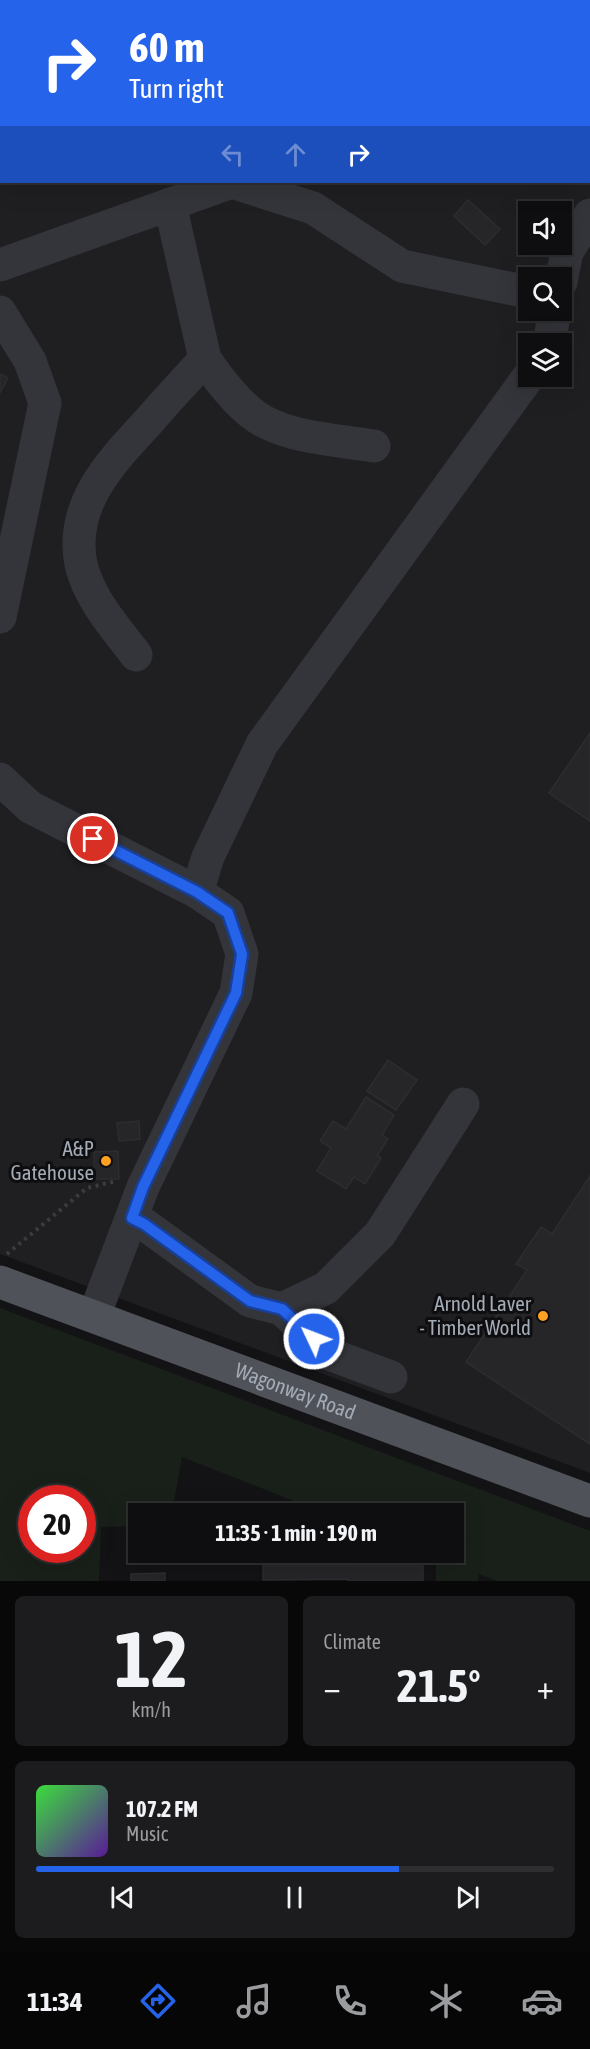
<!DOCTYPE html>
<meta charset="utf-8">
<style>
body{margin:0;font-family:"Asap Condensed",sans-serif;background:#1c1c1e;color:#f1f3f6;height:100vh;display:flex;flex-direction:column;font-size:22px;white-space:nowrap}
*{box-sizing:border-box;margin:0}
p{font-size:20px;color:#9b9c9f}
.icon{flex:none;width:33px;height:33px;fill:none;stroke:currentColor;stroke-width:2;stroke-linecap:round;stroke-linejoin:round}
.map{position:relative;height:1581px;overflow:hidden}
.side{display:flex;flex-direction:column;gap:15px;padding:15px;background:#080809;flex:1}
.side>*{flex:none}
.guide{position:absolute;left:0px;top:0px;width:591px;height:183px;box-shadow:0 6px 24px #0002,0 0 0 2px #2e2e30;background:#2563eb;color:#fff;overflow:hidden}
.tools{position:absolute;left:518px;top:201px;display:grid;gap:12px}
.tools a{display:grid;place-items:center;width:54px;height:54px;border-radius:0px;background:#0e0e10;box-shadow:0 6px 24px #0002,0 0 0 2px #2e2e30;font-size:30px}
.speed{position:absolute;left:18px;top:1485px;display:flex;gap:12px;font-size:30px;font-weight:700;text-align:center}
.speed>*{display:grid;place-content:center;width:78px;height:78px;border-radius:50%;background:#0e0e10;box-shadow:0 6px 24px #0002,0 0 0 2px #2e2e30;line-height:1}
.speed .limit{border:9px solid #d22;background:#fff;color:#111}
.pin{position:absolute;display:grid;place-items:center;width:51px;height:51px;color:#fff;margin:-26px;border:3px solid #fff;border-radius:50%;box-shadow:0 2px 6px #0007}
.me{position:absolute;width:66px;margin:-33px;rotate:313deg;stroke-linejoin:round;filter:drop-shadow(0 0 4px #0008)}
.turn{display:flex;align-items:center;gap:21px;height:126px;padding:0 30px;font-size:27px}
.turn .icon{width:78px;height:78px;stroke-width:2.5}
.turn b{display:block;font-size:42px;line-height:51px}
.lanes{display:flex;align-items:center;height:57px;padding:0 30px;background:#0003;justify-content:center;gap:30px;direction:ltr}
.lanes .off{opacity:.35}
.big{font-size:45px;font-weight:700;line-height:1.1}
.side .widget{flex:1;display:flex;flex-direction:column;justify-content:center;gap:9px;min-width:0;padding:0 21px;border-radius:9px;background:#1c1c1e}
.side .dial{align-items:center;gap:0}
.dial b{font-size:78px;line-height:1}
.song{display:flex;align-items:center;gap:18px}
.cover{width:72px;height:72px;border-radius:9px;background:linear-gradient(135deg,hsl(120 70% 55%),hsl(270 70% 35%))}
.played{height:6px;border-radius:3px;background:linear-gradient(90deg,#2563eb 70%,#2e2e30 70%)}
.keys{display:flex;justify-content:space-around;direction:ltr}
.heat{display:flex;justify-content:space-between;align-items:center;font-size:33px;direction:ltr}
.side .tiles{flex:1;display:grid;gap:15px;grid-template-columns:1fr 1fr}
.widget:last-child{grid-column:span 2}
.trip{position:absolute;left:128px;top:1503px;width:336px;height:60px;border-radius:0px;background:#0e0e10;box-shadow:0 6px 24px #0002,0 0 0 2px #2e2e30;font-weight:700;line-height:60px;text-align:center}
.menu{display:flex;height:96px;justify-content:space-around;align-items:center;background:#060606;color:#9b9c9f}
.menu .icon{width:42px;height:42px}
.menu .active{color:#2563eb}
.menu b{font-size:27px;color:#f1f3f6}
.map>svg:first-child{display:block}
.built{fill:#1f1f22;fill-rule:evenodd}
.green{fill:#192019;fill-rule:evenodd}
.building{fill:#262629;stroke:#2c2d31;stroke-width:1.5}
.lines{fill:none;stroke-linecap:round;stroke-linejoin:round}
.path{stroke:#393c41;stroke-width:4;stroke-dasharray:3 4.5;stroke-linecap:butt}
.minor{stroke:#33353a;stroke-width:33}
.major{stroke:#4f5259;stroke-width:33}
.route-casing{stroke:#184099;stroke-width:15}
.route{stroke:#2563eb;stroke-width:10}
.poi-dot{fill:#ffa020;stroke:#0e0e10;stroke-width:2}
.labels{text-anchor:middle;stroke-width:6;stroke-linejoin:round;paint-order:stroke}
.poi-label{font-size:21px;fill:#a3abb6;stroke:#0e0e10;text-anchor:end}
.street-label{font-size:21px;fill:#a3abb6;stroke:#0e0e10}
</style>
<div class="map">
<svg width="590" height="1581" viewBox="0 0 590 1581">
<rect width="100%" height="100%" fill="#131315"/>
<!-- built -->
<path class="built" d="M 0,0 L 590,0 L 590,1473 L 0,1254 ZM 2,2 L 590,2 L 590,182 L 2,182 ZM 528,212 L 561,212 L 561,244 L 528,244 ZM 528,278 L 561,278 L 561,310 L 528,310 ZM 528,344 L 561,344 L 561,376 L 528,376 Z"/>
<!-- green -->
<path class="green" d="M 0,1308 L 590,1531 L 590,1581 L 497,1581 L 479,1574 L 478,1581 L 436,1581 L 436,1557 L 425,1553 L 453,1552 L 453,1514 L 325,1513 L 182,1457 L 172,1513 L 138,1514 L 138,1526 L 101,1527 L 99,1581 L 0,1581 ZM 32,1498 L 82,1498 L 82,1550 L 32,1550 Z"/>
<!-- building -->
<g class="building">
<polygon points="318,0 348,0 349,2 317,2"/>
<polygon points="428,0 478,0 477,2 427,2"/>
<polygon points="468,200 500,229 485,245 454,216"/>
<polygon points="0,374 8,378 0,393"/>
<polygon points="590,733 590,821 549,793"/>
<polygon points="388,1060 417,1080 396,1110 367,1091"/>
<polygon points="366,1097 394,1115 382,1135 388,1139 377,1156 381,1158 365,1184 354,1177 346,1189 317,1171 331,1148 320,1141 333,1121 346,1129"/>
<polygon points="139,1121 140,1139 119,1141 117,1123"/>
<polygon points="118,1151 119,1179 94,1179 94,1152"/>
<polygon points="590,1176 590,1444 466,1362 527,1270 516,1264 541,1227 552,1234"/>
<polygon points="183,1552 351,1552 351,1566 423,1566 423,1581 348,1581 347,1579 263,1580 263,1558 183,1559"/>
<polygon points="165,1573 165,1581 131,1581 131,1574"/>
</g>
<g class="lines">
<!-- path -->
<polyline class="path" points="7,1254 87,1188 116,1181"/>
<!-- minor -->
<g class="minor">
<polyline points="503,2 504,0"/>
<path d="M 170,204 L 205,359 C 219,380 243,411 265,422 C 298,439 339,440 374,446"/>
<polyline points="0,265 232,182 313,208 402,266 528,292"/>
<polyline points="561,282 567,252 590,215"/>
<polyline points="0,312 30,361 45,403 0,617"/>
<polyline points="549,344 555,310"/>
<path d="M 136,655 C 115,627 89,599 81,564 C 69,504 112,461 149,421 C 167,400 186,380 205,359"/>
<polyline points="0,779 30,807 197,892 228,913 242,954 236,993 143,1187 94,1316"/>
<polyline points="197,892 208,857 262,744 529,376"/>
<polyline points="132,1218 144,1224 250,1301 282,1309 326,1288 380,1234 463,1104"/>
<polyline points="282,1309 329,1354 391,1377"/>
</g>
<!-- major -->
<path class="major" id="s1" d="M 0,1282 L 590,1501"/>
</g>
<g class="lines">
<!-- route casing -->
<g class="route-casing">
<polyline id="route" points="93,839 197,892 228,913 242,954 236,993 143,1187 132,1218 144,1224 250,1301 282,1309 314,1339"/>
</g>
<!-- route -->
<use href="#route" class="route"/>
</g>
<!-- markers -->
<g class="poi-dot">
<circle cx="106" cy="1161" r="6"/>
<circle cx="543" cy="1316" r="6"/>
</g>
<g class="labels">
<!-- poi labels -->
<g class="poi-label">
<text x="94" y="1156">A&amp;P<tspan x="94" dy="24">Gatehouse</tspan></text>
<text x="531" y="1311">Arnold Laver<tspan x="531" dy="24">- Timber World</tspan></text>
</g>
<!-- street labels -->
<g class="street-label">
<text dy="7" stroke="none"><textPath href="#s1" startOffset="315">Wagonway Road</textPath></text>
</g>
</g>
</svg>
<div class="tools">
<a><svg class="icon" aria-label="sound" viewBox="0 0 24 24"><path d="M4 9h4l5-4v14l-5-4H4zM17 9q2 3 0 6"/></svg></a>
<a><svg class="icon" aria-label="search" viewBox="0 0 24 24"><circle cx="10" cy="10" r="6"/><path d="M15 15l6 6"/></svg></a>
<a><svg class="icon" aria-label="layers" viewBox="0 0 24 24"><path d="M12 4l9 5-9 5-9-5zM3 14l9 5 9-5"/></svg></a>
</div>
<div class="speed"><div class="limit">20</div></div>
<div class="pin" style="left:93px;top:839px;background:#d93025"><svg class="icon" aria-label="arrive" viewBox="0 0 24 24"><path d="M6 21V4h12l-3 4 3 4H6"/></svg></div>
<svg class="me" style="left:314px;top:1339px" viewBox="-20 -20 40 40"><circle r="17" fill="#2563eb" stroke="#fff" stroke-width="3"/><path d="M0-11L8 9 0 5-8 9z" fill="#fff"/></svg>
<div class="trip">11:35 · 1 min · 190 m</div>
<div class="guide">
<div class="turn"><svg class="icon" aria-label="right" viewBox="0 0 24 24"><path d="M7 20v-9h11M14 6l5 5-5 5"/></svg><div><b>60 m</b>Turn right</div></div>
<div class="lanes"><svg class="icon off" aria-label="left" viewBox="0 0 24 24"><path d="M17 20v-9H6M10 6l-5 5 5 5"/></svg><svg class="icon off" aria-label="ahead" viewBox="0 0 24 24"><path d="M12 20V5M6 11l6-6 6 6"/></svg><svg class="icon" aria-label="right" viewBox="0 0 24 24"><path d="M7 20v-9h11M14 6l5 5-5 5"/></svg></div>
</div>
</div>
<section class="side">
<div class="tiles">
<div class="widget dial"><b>12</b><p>km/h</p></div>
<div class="widget"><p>Climate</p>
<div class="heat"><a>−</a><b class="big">21.5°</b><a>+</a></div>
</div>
<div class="widget">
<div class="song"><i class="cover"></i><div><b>107.2 FM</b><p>Music</p></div></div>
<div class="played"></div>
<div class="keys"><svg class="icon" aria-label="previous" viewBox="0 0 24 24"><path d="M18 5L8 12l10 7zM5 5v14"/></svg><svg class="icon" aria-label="pause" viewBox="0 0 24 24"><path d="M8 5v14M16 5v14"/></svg><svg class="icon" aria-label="next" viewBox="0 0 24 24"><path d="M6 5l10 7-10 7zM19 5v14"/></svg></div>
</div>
</div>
</section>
<nav class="menu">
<b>11:34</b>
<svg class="icon active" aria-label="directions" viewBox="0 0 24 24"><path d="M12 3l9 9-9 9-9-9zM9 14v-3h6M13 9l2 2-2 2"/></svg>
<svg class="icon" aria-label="music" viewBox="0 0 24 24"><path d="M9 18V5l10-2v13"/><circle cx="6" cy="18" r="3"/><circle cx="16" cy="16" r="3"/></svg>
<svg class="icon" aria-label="phone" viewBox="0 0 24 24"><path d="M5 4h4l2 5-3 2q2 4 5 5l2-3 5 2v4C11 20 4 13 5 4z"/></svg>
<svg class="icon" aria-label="climate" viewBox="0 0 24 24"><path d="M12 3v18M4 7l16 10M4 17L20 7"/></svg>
<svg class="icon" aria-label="car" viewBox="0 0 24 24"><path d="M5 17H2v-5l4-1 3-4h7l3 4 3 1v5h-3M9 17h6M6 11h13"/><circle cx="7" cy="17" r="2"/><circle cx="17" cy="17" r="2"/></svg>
</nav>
